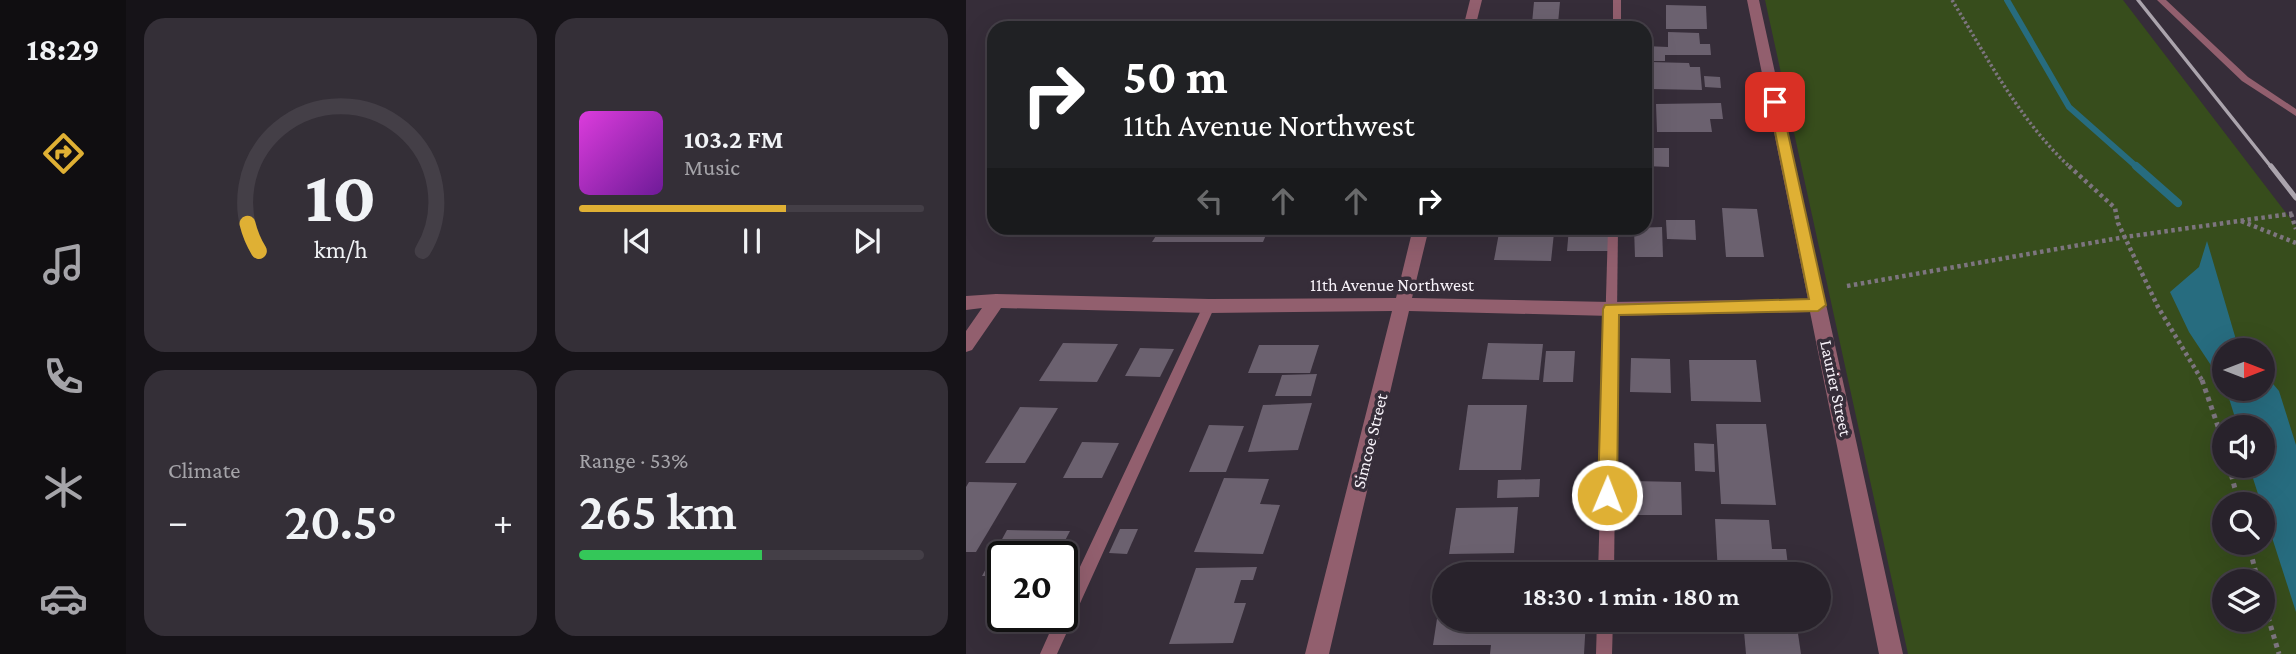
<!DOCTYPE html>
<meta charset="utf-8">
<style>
body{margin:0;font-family:"Crimson Pro",serif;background:#342f37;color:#f1f3f6;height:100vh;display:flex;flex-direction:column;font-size:26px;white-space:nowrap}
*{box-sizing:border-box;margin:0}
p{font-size:23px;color:#a5a4a9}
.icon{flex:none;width:38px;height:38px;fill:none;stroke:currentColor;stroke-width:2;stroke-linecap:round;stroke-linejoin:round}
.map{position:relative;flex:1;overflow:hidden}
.side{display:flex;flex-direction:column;gap:18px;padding:18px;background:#161318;width:840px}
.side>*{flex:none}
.guide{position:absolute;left:21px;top:21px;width:665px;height:214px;border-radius:21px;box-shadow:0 7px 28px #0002,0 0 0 2px #443f47;background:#202124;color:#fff;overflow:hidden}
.needle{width:46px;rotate:90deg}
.controls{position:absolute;left:1246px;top:338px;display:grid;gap:14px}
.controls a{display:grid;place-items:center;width:63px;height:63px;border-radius:50%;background:#28222b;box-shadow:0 7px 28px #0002,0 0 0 2px #443f47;font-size:35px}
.speed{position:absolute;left:21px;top:541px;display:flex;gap:14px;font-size:35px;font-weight:700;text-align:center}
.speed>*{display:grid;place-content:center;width:91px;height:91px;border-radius:50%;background:#28222b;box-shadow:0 7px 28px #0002,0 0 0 2px #443f47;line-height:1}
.speed .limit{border:4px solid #111;border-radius:10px;background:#fff;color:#111}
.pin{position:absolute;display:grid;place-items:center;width:60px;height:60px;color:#fff;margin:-30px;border-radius:14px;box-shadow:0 4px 10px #0006}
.me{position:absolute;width:77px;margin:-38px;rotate:1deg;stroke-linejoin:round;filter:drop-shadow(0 0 5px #0008)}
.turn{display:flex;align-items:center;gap:24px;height:147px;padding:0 21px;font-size:32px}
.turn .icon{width:91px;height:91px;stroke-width:2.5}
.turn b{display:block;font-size:49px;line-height:60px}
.lanes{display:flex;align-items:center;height:66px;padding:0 21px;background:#0003;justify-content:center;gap:35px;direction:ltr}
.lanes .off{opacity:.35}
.big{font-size:52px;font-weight:600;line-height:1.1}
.side .card{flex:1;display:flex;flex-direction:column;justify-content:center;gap:10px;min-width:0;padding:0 24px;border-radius:21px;background:#342f37}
.side .dial{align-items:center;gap:0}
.dial svg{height:182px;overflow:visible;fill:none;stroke:#443f47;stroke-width:7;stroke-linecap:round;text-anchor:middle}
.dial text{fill:#f1f3f6;stroke:none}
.song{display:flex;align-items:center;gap:21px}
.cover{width:84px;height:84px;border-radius:10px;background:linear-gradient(135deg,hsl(300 70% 55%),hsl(280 70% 35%))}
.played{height:7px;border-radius:4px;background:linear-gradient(90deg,#dfb034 60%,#443f47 60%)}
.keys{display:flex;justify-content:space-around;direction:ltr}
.heat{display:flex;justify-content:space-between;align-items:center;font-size:38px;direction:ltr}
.charge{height:10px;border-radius:5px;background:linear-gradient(90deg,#34c759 53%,#443f47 0)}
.side .tiles{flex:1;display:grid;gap:18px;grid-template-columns:repeat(2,1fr)}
.trip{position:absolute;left:466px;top:562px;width:399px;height:70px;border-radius:35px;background:#28222b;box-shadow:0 7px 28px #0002,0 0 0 2px #443f47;font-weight:600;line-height:70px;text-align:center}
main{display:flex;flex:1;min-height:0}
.menu{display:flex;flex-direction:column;width:126px;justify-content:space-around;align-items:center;background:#100e11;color:#a5a4a9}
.menu .icon{width:49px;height:49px}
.menu .active{color:#dfb034}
.menu b{font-size:32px;color:#f1f3f6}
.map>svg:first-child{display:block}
.green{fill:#374d1c;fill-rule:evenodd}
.water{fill:#276c7f}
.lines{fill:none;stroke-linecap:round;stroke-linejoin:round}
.stream-far1{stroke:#276c7f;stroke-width:6}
.stream{stroke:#276c7f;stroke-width:8}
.building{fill:#6b616f}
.path-far2{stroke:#7d757f;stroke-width:3.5;stroke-dasharray:2.5 2.5;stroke-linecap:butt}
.path-far1{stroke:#7d757f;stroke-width:4.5;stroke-dasharray:3.5 3.5;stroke-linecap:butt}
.path{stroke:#7d757f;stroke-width:5;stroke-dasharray:4.5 4.5;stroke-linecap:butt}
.service{fill:#925f6e;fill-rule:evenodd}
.minor{fill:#925f6e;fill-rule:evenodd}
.rail-far1{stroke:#aba4ad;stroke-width:3.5}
.rail{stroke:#aba4ad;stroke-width:5}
.route{fill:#dfb034;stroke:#917222;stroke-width:2}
.labels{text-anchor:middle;stroke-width:7;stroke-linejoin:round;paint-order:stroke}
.street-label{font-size:18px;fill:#f7f2f9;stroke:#362d39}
</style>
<main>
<nav class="menu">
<b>18:29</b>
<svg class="icon active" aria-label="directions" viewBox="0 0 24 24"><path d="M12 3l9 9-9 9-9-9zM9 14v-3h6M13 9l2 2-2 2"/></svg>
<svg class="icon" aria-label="music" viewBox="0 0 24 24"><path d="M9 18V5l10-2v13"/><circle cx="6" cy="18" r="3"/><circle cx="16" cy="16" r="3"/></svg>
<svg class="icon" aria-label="phone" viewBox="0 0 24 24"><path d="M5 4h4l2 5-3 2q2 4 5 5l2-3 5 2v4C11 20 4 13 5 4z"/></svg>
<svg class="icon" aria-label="climate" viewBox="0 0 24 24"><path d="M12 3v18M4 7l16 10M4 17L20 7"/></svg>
<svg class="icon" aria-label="car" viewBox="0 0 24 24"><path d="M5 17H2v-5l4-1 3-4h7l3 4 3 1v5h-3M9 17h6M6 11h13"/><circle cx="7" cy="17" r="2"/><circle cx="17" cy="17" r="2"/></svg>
</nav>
<section class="side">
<div class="tiles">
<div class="card dial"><svg viewBox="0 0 100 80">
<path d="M14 69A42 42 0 1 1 86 69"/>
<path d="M14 69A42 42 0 0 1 9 57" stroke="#dfb034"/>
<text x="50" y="56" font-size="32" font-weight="700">10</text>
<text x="50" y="72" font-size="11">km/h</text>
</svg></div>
<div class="card">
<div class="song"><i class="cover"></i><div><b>103.2 FM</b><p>Music</p></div></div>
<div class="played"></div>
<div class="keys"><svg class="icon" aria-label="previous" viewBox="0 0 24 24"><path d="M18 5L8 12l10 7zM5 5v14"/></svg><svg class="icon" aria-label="pause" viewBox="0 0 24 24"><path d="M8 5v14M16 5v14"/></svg><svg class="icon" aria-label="next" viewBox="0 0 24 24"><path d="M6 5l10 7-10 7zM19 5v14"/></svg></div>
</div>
<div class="card"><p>Climate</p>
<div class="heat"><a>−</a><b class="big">20.5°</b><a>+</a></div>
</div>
<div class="card"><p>Range · 53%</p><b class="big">265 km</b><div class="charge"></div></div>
</div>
</section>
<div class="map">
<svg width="1330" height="654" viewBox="0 0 1330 654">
<rect width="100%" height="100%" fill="#362d39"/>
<!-- green -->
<path class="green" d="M 799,0 L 1157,0 L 1330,226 L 1330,654 L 942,654 ZM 1258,350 L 1297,350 L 1297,388 L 1258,388 ZM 1258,427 L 1297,427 L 1297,466 L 1258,466 ZM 1258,504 L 1297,504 L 1297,542 L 1258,542 ZM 1258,581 L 1297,581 L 1297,620 L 1258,620 Z"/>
<!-- water -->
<g class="water">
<polygon points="1241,241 1271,343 1277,350 1258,350 1258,385 1223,332 1204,292 1233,267"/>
<polygon points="1297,372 1313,391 1330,445 1330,612 1283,466 1297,466 1297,427 1272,427 1260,389 1297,388"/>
</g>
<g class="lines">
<!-- stream-far1 -->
<polyline class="stream-far1" points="1041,0 1103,107 1172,168"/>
<!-- stream -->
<polyline class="stream" points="1170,166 1212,203"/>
</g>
<!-- building -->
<g class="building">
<polygon points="568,2 594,2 592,23 566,23"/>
<polygon points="700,5 740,6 741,29 700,29"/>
<polygon points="702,32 733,33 734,44 744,44 745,55 699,55 699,61 679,61 679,46 702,47"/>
<polygon points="684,62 723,63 724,67 734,67 736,90 685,89"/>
<polygon points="738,76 754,77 755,88 739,87"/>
<polygon points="755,103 757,119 744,119 746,132 691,132 690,104"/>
<polygon points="679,148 703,148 703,167 679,166"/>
<polygon points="756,208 791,209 798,257 760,257"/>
<polygon points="700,220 729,220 730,240 701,239"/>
<polygon points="696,227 697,257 669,257 668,228"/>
<polygon points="195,228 303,228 297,242 186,242"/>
<polygon points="603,228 642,228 642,251 601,251"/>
<polygon points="533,233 588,233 585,261 528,260"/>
<polygon points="97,343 152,344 131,382 73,381"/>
<polygon points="522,343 577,344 573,380 516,379"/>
<polygon points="293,345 353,345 344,373 282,373"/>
<polygon points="174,348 208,349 194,377 159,376"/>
<polygon points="580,351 609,351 607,382 577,382"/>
<polygon points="665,358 704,359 705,393 664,392"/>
<polygon points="723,360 790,360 795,402 725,401"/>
<polygon points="351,374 345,396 309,396 316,375"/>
<polygon points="346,403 332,450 282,452 297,405"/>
<polygon points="502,405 561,405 555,470 493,470"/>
<polygon points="54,407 92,408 59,463 19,463"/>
<polygon points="750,424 800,424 810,505 755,504"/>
<polygon points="243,425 278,426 260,472 223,472"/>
<polygon points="116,442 153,443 136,478 97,478"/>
<polygon points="728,443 748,444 749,472 729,471"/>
<polygon points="258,478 303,479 294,504 314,505 297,554 228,552"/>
<polygon points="574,479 573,497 531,498 532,480"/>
<polygon points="666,481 715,482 716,515 666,515"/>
<polygon points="3,482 51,483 10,552 0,552 0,487"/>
<polygon points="552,507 548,553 483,554 490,508"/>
<polygon points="749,519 803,520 806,549 820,549 823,574 752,574"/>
<polygon points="154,529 172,529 161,554 143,553"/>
<polygon points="41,530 104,531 91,556 37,556 37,576 16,576"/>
<polygon points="291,567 287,580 275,580 268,603 280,603 267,643 203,644 230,568"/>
<polygon points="479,568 525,568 524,574 478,574"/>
<polygon points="476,586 478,620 620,620 618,654 524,654 525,645 467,645"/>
<polygon points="777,620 830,620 835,654 780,654"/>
</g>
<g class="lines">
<!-- path-far2 -->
<path class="path-far2" d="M 986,0 C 1022,59 1054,121 1105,168"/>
<!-- path-far1 -->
<g class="path-far1">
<polyline points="1103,166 1149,208 1152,223 1192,307 1237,382"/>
<polyline points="1325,214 1330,229"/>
<polyline points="1275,221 1330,243"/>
<polyline points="881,286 1159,237 1330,213"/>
</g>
<!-- path -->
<g class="path">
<polyline points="1236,380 1258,444"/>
<polyline points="1263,466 1273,504"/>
<polyline points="1282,542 1292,581"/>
<polyline points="1297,600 1313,654"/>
</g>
<!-- service -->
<g class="service">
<rect x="647" y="0" width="8" height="28"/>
<polygon points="1191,0 1200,0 1282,77 1330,109 1330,116 1276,81"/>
<polygon points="642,228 652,228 648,574 632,574"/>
<polygon points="243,301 249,306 91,654 74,654 91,616 96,616 96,605 237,306"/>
<polygon points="631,620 647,620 646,654 630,654"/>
</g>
<!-- minor -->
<g class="minor">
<polygon points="504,0 516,0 509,28 497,28"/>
<polygon points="781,0 793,0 937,654 913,654 844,312 645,316 443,311 363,654 339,654 426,311 243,313 35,308 6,350 0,352 0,331 16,308 0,310 0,296 30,294 243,299 430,298 447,228 463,228 446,298 645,302 842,299"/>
</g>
<!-- rail-far1 -->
<polyline class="rail-far1" points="1172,0 1306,168"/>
<!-- rail -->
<polyline class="rail" points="1305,166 1330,198"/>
</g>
<!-- route -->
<polygon class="route" points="809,98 815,102 860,305 852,311 653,315 651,495 648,501 641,503 635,501 632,495 637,309 639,305 843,299 803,102"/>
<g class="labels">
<!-- street labels -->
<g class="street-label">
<text x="426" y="291">11th Avenue Northwest</text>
<text transform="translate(870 388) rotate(78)" y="6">Laurier Street</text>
<text transform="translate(404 441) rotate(-76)" y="6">Simcoe Street</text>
</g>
</g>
</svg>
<div class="controls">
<a><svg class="needle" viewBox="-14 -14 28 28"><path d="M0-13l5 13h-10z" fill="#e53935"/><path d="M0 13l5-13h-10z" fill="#a5a4a9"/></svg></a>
<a><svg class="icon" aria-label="sound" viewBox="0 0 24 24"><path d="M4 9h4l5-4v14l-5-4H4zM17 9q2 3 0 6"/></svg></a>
<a><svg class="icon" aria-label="search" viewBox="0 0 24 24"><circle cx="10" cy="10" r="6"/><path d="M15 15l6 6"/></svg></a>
<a><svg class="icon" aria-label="layers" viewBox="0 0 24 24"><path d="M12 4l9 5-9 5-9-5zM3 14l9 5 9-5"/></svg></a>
</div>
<div class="speed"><div class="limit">20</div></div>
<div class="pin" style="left:809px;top:102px;background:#d93025"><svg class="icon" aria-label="arrive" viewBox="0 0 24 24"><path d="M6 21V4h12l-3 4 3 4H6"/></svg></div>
<svg class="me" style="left:641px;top:495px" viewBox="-20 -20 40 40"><circle r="17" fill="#dfb034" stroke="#fff" stroke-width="3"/><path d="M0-11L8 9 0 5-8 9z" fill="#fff"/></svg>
<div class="trip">18:30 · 1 min · 180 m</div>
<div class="guide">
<div class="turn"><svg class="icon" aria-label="right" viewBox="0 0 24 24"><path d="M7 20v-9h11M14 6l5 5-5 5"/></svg><div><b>50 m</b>11th Avenue Northwest</div></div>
<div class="lanes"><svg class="icon off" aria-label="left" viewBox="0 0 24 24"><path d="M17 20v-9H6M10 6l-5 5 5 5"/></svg><svg class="icon off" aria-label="ahead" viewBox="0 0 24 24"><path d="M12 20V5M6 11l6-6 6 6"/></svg><svg class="icon off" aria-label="ahead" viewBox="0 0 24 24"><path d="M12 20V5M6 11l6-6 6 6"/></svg><svg class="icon" aria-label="right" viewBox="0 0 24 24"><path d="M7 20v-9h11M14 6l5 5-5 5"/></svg></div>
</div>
</div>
</main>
